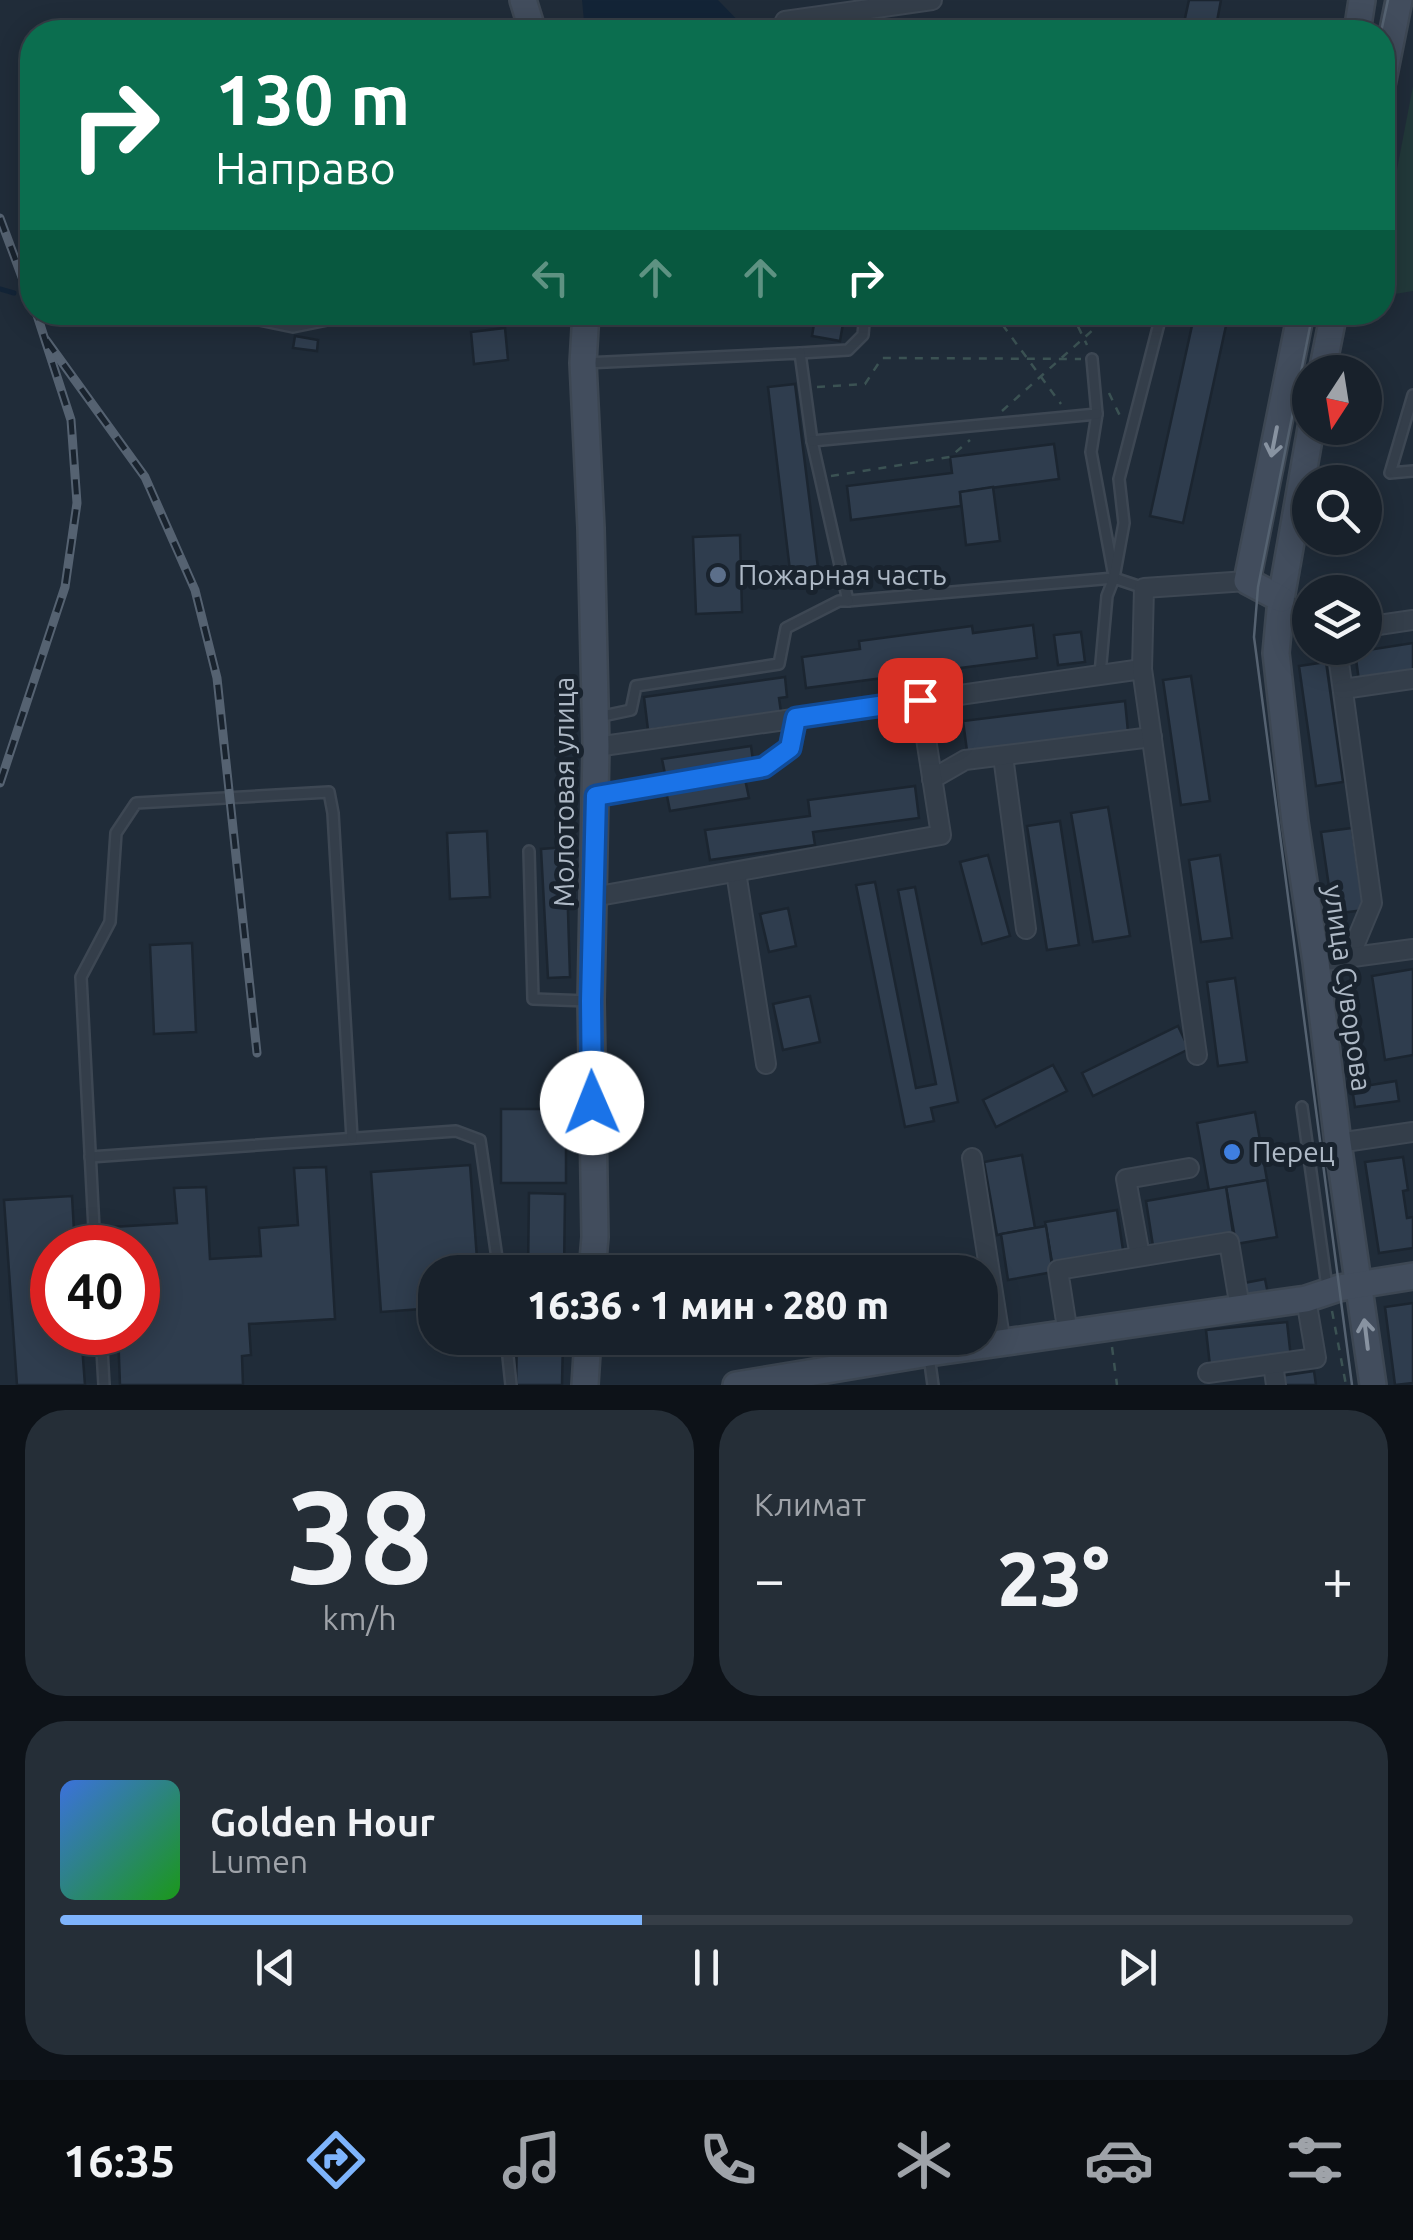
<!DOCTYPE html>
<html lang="ru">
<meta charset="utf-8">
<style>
body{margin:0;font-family:Ubuntu,sans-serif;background:#252e37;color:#f1f3f6;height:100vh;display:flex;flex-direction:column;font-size:38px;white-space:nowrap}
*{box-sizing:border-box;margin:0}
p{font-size:32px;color:#9fa3a9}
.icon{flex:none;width:55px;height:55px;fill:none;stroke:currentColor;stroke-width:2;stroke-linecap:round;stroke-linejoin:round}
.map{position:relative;height:1385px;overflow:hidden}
.sheet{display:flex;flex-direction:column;gap:25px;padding:25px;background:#0d1218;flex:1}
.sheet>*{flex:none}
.hud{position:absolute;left:20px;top:20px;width:1375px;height:305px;border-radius:40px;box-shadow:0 5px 25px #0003,0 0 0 2px #363e47;background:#0b6e4f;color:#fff;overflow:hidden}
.needle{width:65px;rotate:192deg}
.buttons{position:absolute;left:1292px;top:355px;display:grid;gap:20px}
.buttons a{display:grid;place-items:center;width:90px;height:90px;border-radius:50%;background:#18212b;box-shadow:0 5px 25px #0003,0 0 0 2px #363e47;font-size:50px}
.speed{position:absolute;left:30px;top:1225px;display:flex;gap:20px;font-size:50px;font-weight:700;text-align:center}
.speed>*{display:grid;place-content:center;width:130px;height:130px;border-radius:50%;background:#18212b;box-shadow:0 5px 25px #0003,0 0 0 2px #363e47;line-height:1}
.speed .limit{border:15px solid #d22;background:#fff;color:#111}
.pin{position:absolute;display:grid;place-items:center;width:85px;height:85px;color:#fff;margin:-42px;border-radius:20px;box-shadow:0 5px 15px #0006}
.me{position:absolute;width:110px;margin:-55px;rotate:359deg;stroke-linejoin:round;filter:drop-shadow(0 0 8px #0008)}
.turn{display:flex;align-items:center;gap:35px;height:210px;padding:0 30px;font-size:45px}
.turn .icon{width:130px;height:130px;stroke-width:2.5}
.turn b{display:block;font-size:70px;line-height:85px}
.lanes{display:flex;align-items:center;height:95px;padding:0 30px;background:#0003;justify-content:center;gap:50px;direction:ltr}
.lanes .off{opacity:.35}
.big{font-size:75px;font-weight:800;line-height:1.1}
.sheet .tile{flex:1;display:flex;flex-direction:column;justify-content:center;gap:15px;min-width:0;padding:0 35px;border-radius:40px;background:#252e37}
.sheet .dial{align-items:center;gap:0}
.dial b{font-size:130px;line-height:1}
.song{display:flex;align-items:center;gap:30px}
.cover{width:120px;height:120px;border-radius:15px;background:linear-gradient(135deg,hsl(220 70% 55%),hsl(120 70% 35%))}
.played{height:10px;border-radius:5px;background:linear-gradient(90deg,#7eb4fc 45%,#363e47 45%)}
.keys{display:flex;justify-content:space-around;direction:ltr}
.heat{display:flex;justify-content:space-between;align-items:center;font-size:55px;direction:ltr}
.sheet .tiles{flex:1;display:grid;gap:25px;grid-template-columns:1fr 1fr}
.tile:last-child{grid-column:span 2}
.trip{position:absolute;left:418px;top:1255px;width:580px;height:100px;border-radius:40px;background:#18212b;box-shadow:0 5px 25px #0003,0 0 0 2px #363e47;font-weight:800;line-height:100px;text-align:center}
.tab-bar{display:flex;height:160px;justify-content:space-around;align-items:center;background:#0a0d11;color:#9fa3a9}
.tab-bar .icon{width:70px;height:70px}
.tab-bar .selected{color:#7eb4fc}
.tab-bar b{font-size:45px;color:#f1f3f6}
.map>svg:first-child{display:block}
.green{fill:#22393a}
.water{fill:#132437}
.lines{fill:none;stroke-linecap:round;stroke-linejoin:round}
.stream{stroke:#132437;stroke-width:5}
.building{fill:#2f3d4e;stroke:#1b2530;stroke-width:2.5}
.lane-casing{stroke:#3d4753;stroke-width:14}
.street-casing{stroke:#3d4753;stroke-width:22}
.secondary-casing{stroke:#3d4753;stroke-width:30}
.path{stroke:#3b5253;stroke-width:2.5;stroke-dasharray:8 8;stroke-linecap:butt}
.lane{stroke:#343e4a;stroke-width:9}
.street{stroke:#343e4a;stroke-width:18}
.secondary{stroke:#424d5d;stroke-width:25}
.tram{stroke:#556271;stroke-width:2.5}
.rail-casing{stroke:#556271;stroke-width:9}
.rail{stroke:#19232e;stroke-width:5;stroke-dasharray:15;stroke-linecap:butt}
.oneway{stroke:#8893a1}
.route-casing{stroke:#114b97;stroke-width:25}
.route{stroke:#1a73e8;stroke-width:18}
.service-dot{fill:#5c6f8a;stroke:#19232e;stroke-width:4}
.shop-dot{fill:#3f7fe0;stroke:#19232e;stroke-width:4}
.labels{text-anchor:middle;stroke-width:10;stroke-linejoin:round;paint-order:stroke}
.poi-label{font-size:28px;fill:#aeb9c6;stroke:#19232e;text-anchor:start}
.street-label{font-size:28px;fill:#aeb9c6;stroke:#19232e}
</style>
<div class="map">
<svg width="1413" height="1385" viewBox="0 0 1413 1385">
<rect width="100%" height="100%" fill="#202c39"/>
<!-- green -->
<polygon class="green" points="1413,86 1413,291 1383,296 1383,242"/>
<!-- water -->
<polygon class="water" points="582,0 718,0 749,32 585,32"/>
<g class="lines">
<!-- stream -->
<polyline class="stream" points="0,289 14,293"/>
</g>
<!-- building -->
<g class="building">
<polygon points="1189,0 1221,0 1215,32 1182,32"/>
<polygon points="816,312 845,312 840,341 812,336"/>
<polygon points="1195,312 1229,312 1183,523 1150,516"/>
<polygon points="505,328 508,360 474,364 471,332"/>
<polygon points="295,336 318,340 317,351 293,348"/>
<polygon points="795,384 819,576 791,579 768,387"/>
<polygon points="1054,444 1059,479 960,492 961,506 851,520 847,486 952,473 950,457"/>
<polygon points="993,487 1000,541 966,545 960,492"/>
<polygon points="740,535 742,612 696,614 693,537"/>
<polygon points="1033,625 1037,658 806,688 802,657 860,649 859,641 972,626 973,633"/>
<polygon points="1081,632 1085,662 1058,665 1054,635"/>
<polygon points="1413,643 1413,674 1359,681 1355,652"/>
<polygon points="1326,662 1343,782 1316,786 1299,666"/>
<polygon points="1191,676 1210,801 1181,805 1163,680"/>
<polygon points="785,677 787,697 779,698 781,712 648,730 644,697"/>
<polygon points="1125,701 1128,732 967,751 963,721"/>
<polygon points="751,746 753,761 665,774 662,759"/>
<polygon points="745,779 749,798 670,811 666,791"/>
<polygon points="915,786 919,818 813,832 815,845 710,860 705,830 810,816 808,800"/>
<polygon points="1108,807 1130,936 1093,942 1071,813"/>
<polygon points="1060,821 1079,945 1047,950 1027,826"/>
<polygon points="1352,828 1364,910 1333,914 1321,832"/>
<polygon points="487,831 490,897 450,899 447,833"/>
<polygon points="566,847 570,977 548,978 541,849"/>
<polygon points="988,855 1010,936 982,944 960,862"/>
<polygon points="1220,855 1232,938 1201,942 1189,860"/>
<polygon points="875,882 916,1088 936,1084 898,890 915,887 958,1102 931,1108 934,1121 905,1127 856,885"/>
<polygon points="788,908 796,946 769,952 760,914"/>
<polygon points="192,943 196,1032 154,1034 150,945"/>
<polygon points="1413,969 1413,1055 1385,1060 1372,976"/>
<polygon points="1235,978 1247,1062 1218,1066 1207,982"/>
<polygon points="810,996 820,1042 783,1050 773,1004"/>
<polygon points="1178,1026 1189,1049 1093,1096 1082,1073"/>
<polygon points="1053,1065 1067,1091 996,1127 983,1100"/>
<polygon points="1396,1081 1399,1101 1355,1107 1352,1088"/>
<rect x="501" y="1109" width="65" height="74"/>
<polygon points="1255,1112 1267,1180 1209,1191 1197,1123"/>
<polygon points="1022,1155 1035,1228 997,1235 984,1162"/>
<polygon points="1403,1157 1408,1190 1403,1191 1407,1218 1413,1217 1413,1248 1379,1253 1365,1162"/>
<polygon points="470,1165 478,1272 435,1272 435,1308 381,1312 371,1172"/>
<polygon points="326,1167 335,1319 249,1324 251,1355 242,1356 243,1385 120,1385 118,1332 138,1332 138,1248 113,1248 112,1227 177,1223 174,1188 206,1187 210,1259 261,1256 259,1228 298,1225 294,1168"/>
<polygon points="1267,1180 1277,1237 1236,1244 1226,1187"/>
<polygon points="1226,1187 1233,1233 1153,1246 1146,1201"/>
<polygon points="529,1193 565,1194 564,1272 528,1272"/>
<polygon points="72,1196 75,1248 52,1248 52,1332 81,1332 85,1385 17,1385 4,1200"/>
<polygon points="1117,1210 1123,1250 1052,1262 1045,1222"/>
<polygon points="1046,1226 1053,1272 1008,1280 1001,1234"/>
<polygon points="1265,1279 1269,1299 1243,1304 1239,1284"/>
<polygon points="1413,1303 1413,1383 1395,1385 1385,1307"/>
<polygon points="1287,1322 1291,1358 1210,1366 1206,1330"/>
<polygon points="517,1338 563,1338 562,1385 516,1385"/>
<polygon points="842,1338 873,1338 875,1351 845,1357"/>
<polygon points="1314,1371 1316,1385 1282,1385 1280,1376"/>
</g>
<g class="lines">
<!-- lane casing -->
<g class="lane-casing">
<g id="lane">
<polyline points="240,316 293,327 367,312"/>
<polyline points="800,353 848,350 863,335 865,312"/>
<polyline points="1092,359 1097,414 1091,452 1113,571"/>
<polyline points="585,363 800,353 812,441 848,601 1114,578 1144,588"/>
<polyline points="1413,395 1390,473 1413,471"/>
<polyline points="812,441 1097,414"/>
<polyline points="1100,674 1107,596 1114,578 1124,523 1119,479 1162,312"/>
<polyline points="598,717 631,710 636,686 779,664 786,628 839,601 848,601"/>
<polyline points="598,795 764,767 790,749 795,720"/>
<polyline points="529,851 533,999 588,1001"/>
<polyline points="1302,1107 1327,1287"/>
<polyline points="90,1157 456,1131 480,1140 499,1272"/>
<polyline points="95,1248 81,977 110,922 116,833 136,803 329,792 333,813 352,1138"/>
<polyline points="101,1332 104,1385"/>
<polyline points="506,1338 511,1385"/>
<polyline points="929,1356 933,1385"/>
</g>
</g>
<!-- street casing -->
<g class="street-casing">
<g id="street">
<polyline points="785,21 932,0"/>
<polyline points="1281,599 1310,621"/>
<polyline points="1365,627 1413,620"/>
<polyline points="1337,648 1372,903 1349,958"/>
<polyline points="1343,689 1413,679"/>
<polyline points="596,747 1142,669"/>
<polyline points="1003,756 1026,929"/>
<polyline points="932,779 965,760 1152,737"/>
<polyline points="736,872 766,1064"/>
<polyline points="593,897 941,835 920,700"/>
<polyline points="1316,962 1413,949"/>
<polyline points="1197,1055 1142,669 1144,588 1247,581"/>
<polyline points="1338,1143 1413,1132"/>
<polyline points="972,1158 1001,1344"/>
<polyline points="1140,1256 1126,1179 1189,1168"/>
<polyline points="1068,1334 1058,1270 1229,1242 1240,1308"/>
<polyline points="1273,1364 1276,1385"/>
<polyline points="1208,1373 1316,1358 1306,1299"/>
</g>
</g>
<!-- secondary casing -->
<g class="secondary-casing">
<g id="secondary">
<polyline points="523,0 533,32"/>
<polyline points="1357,32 1362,0"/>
<polyline points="1382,85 1399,0"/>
<polyline points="586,312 583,363 591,528 596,747 591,1001 595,1237 592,1272"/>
<polyline points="1322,372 1334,312"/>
<polyline points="1311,428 1281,599 1276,653 1295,822 1316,962 1338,1143 1373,1385"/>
<polyline points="1281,599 1247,581 1301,312"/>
<polyline points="585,1385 588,1338"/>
<polyline points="736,1385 929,1353 1306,1299 1339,1288 1413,1276"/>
</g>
</g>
<!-- path -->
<g class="path">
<polyline points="993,312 1061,404"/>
<polyline points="1071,312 1087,345"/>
<polyline points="817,387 865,384 882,358 1081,359"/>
<polyline points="1109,393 1121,418"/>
<polyline points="1002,411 1113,312"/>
<polyline points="831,476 950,457 970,440"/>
<polyline points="1332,1311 1346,1385"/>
<polyline points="1112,1347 1117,1385"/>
</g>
<!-- lane -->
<use href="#lane" class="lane"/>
<!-- street -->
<use href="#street" class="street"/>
<!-- secondary -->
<use href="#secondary" class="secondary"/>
<!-- tram -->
<g class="tram">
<polyline points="1381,32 1388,0"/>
<polyline points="1313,312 1258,587 1254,637 1352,1385"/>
</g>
<!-- rail casing -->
<g class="rail-casing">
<g id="rail">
<polyline points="0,218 32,304"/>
<polyline points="46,340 145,477 195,590 217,678 257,1053"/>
<polyline points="0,783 65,587 77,503 71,420 36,312"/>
</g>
</g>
<!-- rail -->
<use href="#rail" class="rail"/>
</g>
<!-- one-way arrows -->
<defs><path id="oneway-shaft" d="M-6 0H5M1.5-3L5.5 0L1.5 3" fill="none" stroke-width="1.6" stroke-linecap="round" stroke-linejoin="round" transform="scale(2.5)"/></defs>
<g class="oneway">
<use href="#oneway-shaft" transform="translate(1274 442) rotate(101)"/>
<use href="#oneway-shaft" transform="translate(1366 1334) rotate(-97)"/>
</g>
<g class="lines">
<!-- route casing -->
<g class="route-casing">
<polyline id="route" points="592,1103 591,1001 596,796 764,767 790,748 796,718 920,700"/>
</g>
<!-- route -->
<use href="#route" class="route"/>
</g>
<!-- markers -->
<circle class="service-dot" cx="718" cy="575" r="10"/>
<circle class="shop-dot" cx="1232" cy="1152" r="10"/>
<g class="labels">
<!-- poi labels -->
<g class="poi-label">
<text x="738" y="585">Пожарная часть</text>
<text x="1252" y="1162">Перец</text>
</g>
<!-- street labels -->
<g class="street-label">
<text transform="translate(564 792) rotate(-90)" y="10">Молотовая улица</text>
<text transform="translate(1348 988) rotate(82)" y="10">улица Суворова</text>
</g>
</g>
</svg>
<div class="buttons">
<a><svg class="needle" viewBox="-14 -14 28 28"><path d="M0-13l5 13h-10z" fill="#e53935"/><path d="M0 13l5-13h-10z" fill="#9fa3a9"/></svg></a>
<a><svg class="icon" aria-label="search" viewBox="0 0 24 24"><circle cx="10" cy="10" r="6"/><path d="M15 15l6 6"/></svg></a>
<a><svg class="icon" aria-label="layers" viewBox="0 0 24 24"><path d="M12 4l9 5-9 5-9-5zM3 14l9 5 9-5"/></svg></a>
</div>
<div class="speed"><div class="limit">40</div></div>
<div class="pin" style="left:920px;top:700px;background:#d93025"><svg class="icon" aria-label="arrive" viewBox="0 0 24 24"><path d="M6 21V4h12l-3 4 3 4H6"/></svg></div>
<svg class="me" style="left:592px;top:1103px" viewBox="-20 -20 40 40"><circle r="19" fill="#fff"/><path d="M0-13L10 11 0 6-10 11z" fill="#1a73e8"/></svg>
<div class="trip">16:36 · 1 мин · 280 m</div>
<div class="hud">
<div class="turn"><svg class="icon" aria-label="right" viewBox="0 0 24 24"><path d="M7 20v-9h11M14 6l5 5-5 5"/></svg><div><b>130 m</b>Направо</div></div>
<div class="lanes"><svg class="icon off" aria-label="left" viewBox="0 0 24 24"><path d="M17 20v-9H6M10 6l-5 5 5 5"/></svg><svg class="icon off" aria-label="ahead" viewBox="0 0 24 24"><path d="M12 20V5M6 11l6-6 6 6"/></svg><svg class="icon off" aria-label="ahead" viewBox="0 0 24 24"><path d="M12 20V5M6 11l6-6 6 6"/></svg><svg class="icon" aria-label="right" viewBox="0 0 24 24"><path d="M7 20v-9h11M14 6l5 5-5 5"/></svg></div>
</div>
</div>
<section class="sheet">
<div class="tiles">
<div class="tile dial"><b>38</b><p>km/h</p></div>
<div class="tile"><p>Климат</p>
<div class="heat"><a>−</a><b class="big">23°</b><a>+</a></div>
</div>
<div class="tile">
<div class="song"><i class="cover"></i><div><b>Golden Hour</b><p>Lumen</p></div></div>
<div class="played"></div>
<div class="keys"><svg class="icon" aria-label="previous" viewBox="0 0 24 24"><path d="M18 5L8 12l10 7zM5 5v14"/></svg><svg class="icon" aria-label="pause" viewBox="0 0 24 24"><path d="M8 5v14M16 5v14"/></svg><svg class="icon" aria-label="next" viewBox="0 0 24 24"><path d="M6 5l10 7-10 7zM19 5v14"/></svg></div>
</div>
</div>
</section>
<nav class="tab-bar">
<b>16:35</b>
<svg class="icon selected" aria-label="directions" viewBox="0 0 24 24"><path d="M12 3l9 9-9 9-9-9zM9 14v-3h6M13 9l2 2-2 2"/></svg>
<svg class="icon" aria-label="music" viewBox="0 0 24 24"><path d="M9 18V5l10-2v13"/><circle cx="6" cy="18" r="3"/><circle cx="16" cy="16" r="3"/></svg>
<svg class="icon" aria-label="phone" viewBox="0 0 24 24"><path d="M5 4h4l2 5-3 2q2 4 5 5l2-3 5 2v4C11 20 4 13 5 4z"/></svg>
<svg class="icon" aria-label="climate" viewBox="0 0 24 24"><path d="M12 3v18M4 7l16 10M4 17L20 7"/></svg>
<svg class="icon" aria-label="car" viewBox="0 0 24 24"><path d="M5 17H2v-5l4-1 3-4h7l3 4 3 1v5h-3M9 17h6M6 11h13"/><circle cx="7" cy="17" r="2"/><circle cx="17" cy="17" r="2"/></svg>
<svg class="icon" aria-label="filters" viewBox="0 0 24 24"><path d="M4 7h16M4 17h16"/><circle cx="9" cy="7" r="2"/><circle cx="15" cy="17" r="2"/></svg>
</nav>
